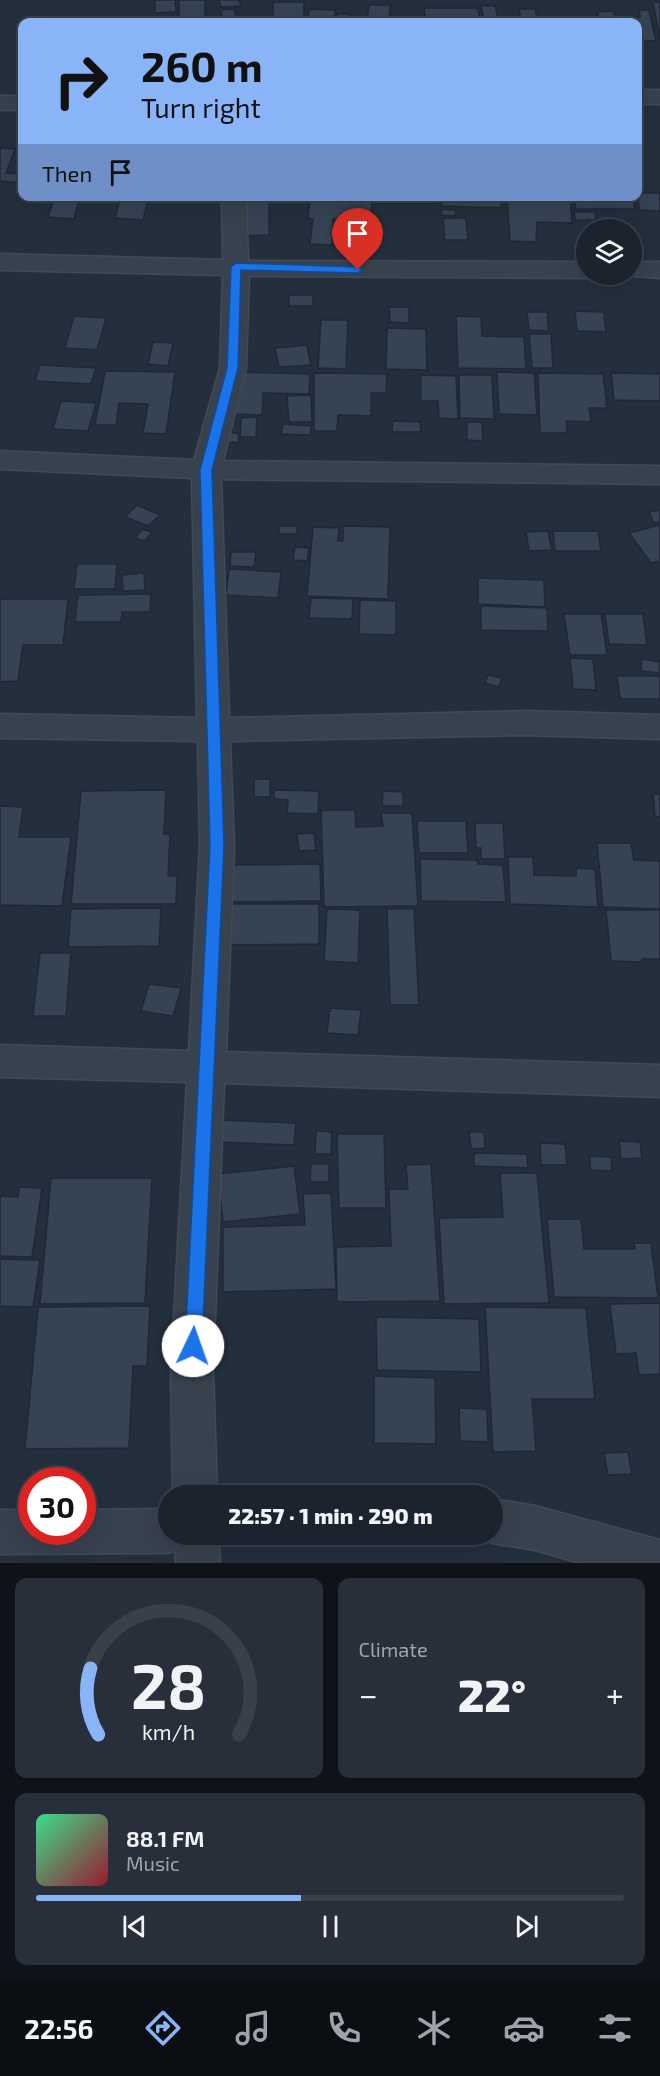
<!DOCTYPE html>
<meta charset="utf-8">
<style>
body{margin:0;font-family:"Exo 2",sans-serif;background:#282f3a;color:#f1f3f6;height:100vh;display:flex;flex-direction:column;font-size:22px;white-space:nowrap}
*{box-sizing:border-box;margin:0}
p{font-size:20px;color:#a0a4aa}
.icon{flex:none;width:33px;height:33px;fill:none;stroke:currentColor;stroke-width:2;stroke-linecap:round;stroke-linejoin:round}
.map{position:relative;height:1563px;overflow:hidden}
.panel{display:flex;flex-direction:column;gap:15px;padding:15px;background:#0f1319;flex:1}
.panel>*{flex:none}
.top-card{position:absolute;left:18px;top:18px;width:624px;height:183px;border-radius:12px;box-shadow:0 6px 24px #0002,0 0 0 2px #39404a;background:#8ab4f8;color:#111;overflow:hidden}
.buttons{position:absolute;left:576px;top:219px;display:grid;gap:12px}
.buttons a{display:grid;place-items:center;width:66px;height:66px;border-radius:50%;background:#1b232e;box-shadow:0 6px 24px #0002,0 0 0 2px #39404a;font-size:30px}
.speed{position:absolute;left:18px;top:1467px;display:flex;gap:12px;font-size:30px;font-weight:700;text-align:center}
.speed>*{display:grid;place-content:center;width:78px;height:78px;border-radius:50%;background:#1b232e;box-shadow:0 6px 24px #0002,0 0 0 2px #39404a;line-height:1}
.speed .limit{border:9px solid #d22;background:#fff;color:#111}
.pin{position:absolute;display:grid;place-items:center;width:51px;height:51px;color:#fff;margin:-62px -26px;border-radius:50% 50% 50% 0;rotate:-45deg;box-shadow:0 0 6px #0007}
.pin .icon{rotate:45deg}
.me{position:absolute;width:66px;margin:-33px;rotate:3deg;stroke-linejoin:round;filter:drop-shadow(0 0 4px #0008)}
.turn{display:flex;align-items:center;gap:21px;height:126px;padding:0 24px;font-size:27px}
.turn .icon{width:78px;height:78px;stroke-width:2.5}
.turn b{display:block;font-size:42px;line-height:51px}
.then{display:flex;align-items:center;height:57px;padding:0 24px;background:#0003;gap:12px;font-size:22px}
.big{font-size:45px;font-weight:800;line-height:1.1}
.panel .card{flex:1;display:flex;flex-direction:column;justify-content:center;gap:9px;min-width:0;padding:0 21px;border-radius:12px;background:#282f3a}
.panel .dial{align-items:center;gap:0}
.dial svg{height:156px;overflow:visible;fill:none;stroke:#39404a;stroke-width:7;stroke-linecap:round;text-anchor:middle}
.dial text{fill:#f1f3f6;stroke:none}
.song{display:flex;align-items:center;gap:18px}
.cover{width:72px;height:72px;border-radius:9px;background:linear-gradient(135deg,hsl(150 70% 55%),hsl(350 70% 35%))}
.played{height:6px;border-radius:3px;background:linear-gradient(90deg,#8ab4f8 45%,#39404a 45%)}
.keys{display:flex;justify-content:space-around;direction:ltr}
.heat{display:flex;justify-content:space-between;align-items:center;font-size:33px;direction:ltr}
.panel .tiles{flex:1;display:grid;gap:15px;grid-template-columns:1fr 1fr}
.card:last-child{grid-column:span 2}
.trip{position:absolute;left:158px;top:1485px;width:345px;height:60px;border-radius:30px;background:#1b232e;box-shadow:0 6px 24px #0002,0 0 0 2px #39404a;font-weight:800;line-height:60px;text-align:center}
.tab-bar{display:flex;height:96px;justify-content:space-around;align-items:center;background:#0b0e12;color:#a0a4aa}
.tab-bar .icon{width:42px;height:42px}
.tab-bar .selected{color:#8ab4f8}
.tab-bar b{font-size:27px;color:#f1f3f6}
.map>svg:first-child{display:block}
.building{fill:#364354;stroke:#1f2835;stroke-width:1.5}
.lines{fill:none;stroke-linecap:round;stroke-linejoin:round}
.minor-casing{stroke:#414a57;stroke-width:3}
.minor{fill:#38414e;fill-rule:evenodd}
.route{fill:#1a73e8;stroke:#114b97;stroke-width:1.5}
</style>
<div class="map">
<svg width="660" height="1563" viewBox="0 0 660 1563">
<rect width="100%" height="100%" fill="#242f3e"/>
<!-- building -->
<g class="building">
<polygon points="155,0 175,0 176,12 155,13"/>
<rect x="179" y="0" width="26" height="22"/>
<polygon points="219,0 239,0 241,6 221,7"/>
<rect x="273" y="2" width="31" height="20"/>
<polygon points="653,2 660,2 660,40"/>
<polygon points="369,5 390,5 389,21 367,20"/>
<polygon points="481,6 495,6 499,22 484,22"/>
<polygon points="424,8 478,8 480,22 426,22"/>
<polygon points="234,9 237,22 223,22 221,10"/>
<polygon points="309,9 335,10 334,22 308,22"/>
<polygon points="519,9 535,9 538,22 521,22"/>
<polygon points="639,10 649,10 656,41 638,40 638,22 601,22 597,12 613,11 615,17 640,17"/>
<rect x="337" y="14" width="12" height="8"/>
<polygon points="0,148 15,149 6,173 22,174 22,183 0,181"/>
<polygon points="638,193 660,193 660,211 639,210"/>
<polygon points="55,196 80,196 74,219 48,217"/>
<polygon points="121,196 149,196 143,220 115,218"/>
<polygon points="310,196 372,196 371,220 333,219 332,245 310,244 313,219 308,219"/>
<polygon points="375,196 437,196 438,203 375,203"/>
<polygon points="441,196 501,196 501,208 441,206"/>
<polygon points="507,196 570,196 572,223 537,222 536,242 510,241"/>
<polygon points="574,196 632,196 635,209 576,209"/>
<polygon points="243,201 269,201 269,235 243,236"/>
<polygon points="442,209 456,210 455,216 441,215"/>
<polygon points="574,212 595,212 596,220 575,220"/>
<polygon points="443,218 466,218 468,240 445,240"/>
<rect x="289" y="295" width="24" height="11"/>
<polygon points="389,307 409,307 409,323 390,322"/>
<polygon points="575,311 604,312 606,332 577,331"/>
<polygon points="527,312 547,312 549,331 529,330"/>
<polygon points="74,316 106,318 97,350 65,348"/>
<polygon points="456,316 481,317 482,336 524,337 526,369 458,368"/>
<polygon points="321,320 348,320 346,369 318,368"/>
<polygon points="387,328 426,329 427,370 386,369"/>
<polygon points="529,334 551,334 553,368 532,368"/>
<polygon points="153,342 173,343 168,366 148,364"/>
<polygon points="307,345 311,365 279,367 275,348"/>
<polygon points="40,365 96,368 91,384 35,381"/>
<polygon points="105,371 175,372 166,434 143,433 148,404 119,403 116,425 95,425"/>
<polygon points="240,372 310,374 309,394 263,393 262,415 236,414"/>
<polygon points="497,372 534,373 537,415 499,414"/>
<polygon points="314,373 387,374 386,393 371,393 371,416 338,415 337,431 314,431"/>
<polygon points="538,373 603,374 607,408 589,408 591,422 566,421 567,433 540,433"/>
<polygon points="611,373 660,374 660,401 614,400"/>
<polygon points="421,375 456,376 458,419 439,418 438,401 421,401"/>
<polygon points="459,375 492,375 494,419 460,418"/>
<polygon points="311,395 312,422 289,422 287,396"/>
<polygon points="61,401 96,403 88,431 53,429"/>
<polygon points="257,417 256,437 240,437 241,418"/>
<polygon points="393,421 420,422 421,432 392,432"/>
<polygon points="467,422 482,422 483,441 467,440"/>
<polygon points="283,424 311,426 310,435 281,434"/>
<polygon points="226,433 238,433 239,442 226,443"/>
<polygon points="137,505 160,515 148,526 125,517"/>
<polygon points="660,510 660,522 654,523 649,512"/>
<polygon points="660,525 660,561 651,563 629,533"/>
<rect x="279" y="526" width="18" height="8"/>
<polygon points="343,526 390,527 388,599 307,596 313,527 339,528 338,541 343,541"/>
<polygon points="142,529 152,532 145,541 135,538"/>
<polygon points="548,531 552,550 529,551 526,532"/>
<polygon points="553,531 598,531 601,551 555,551"/>
<polygon points="295,547 309,548 307,561 293,560"/>
<polygon points="231,552 256,552 254,567 230,566"/>
<polygon points="77,564 117,564 115,589 74,589"/>
<polygon points="229,569 281,572 278,598 226,595"/>
<polygon points="144,573 145,590 123,591 122,575"/>
<polygon points="478,578 544,580 545,607 478,604"/>
<polygon points="151,594 150,612 122,612 121,622 75,622 78,595"/>
<polygon points="311,598 353,599 352,619 309,618"/>
<polygon points="0,599 68,599 63,645 23,645 18,681 0,682"/>
<polygon points="360,600 396,601 396,635 359,634"/>
<polygon points="481,606 547,608 548,631 481,630"/>
<polygon points="564,614 601,614 607,655 570,655"/>
<polygon points="605,614 643,614 647,645 609,644"/>
<polygon points="570,658 593,659 596,690 573,689"/>
<polygon points="642,659 660,662 659,673 641,671"/>
<polygon points="488,675 502,678 499,687 485,683"/>
<polygon points="617,676 660,676 660,699 620,699"/>
<rect x="254" y="779" width="16" height="18"/>
<polygon points="166,790 164,834 170,834 168,876 177,876 176,904 71,904 81,791"/>
<polygon points="274,790 319,791 318,814 287,813 288,800 274,799"/>
<polygon points="383,791 403,792 403,806 382,806"/>
<polygon points="653,794 660,794 660,817 655,816"/>
<polygon points="0,806 23,807 19,837 71,837 62,906 0,905"/>
<polygon points="321,810 355,810 356,827 383,826 381,813 412,813 418,906 324,907"/>
<polygon points="417,821 466,821 468,853 419,853"/>
<polygon points="475,823 503,823 505,859 481,859 481,848 476,848"/>
<polygon points="314,833 316,850 299,851 297,834"/>
<polygon points="597,843 631,843 634,860 660,861 660,909 603,907"/>
<polygon points="508,857 533,857 534,875 576,876 576,868 595,869 598,907 510,904"/>
<polygon points="420,859 477,860 478,864 503,865 506,902 421,901"/>
<polygon points="320,864 321,901 228,902 229,865"/>
<polygon points="224,904 319,904 319,944 223,945"/>
<polygon points="161,908 159,946 68,947 71,909"/>
<polygon points="327,909 360,910 358,963 324,961"/>
<polygon points="387,909 414,909 419,1005 390,1005"/>
<polygon points="606,910 660,910 660,959 642,959 642,962 611,961"/>
<polygon points="40,953 71,953 66,1016 33,1016"/>
<polygon points="149,984 181,988 173,1016 141,1011"/>
<polygon points="330,1008 361,1010 358,1035 327,1033"/>
<polygon points="218,1120 296,1123 294,1145 216,1142"/>
<polygon points="316,1131 332,1132 331,1154 315,1154"/>
<polygon points="469,1132 484,1132 485,1148 471,1149"/>
<polygon points="337,1134 384,1134 386,1208 339,1208"/>
<polygon points="619,1141 640,1142 642,1158 621,1159"/>
<polygon points="540,1143 565,1144 567,1165 541,1165"/>
<polygon points="474,1153 527,1154 528,1168 474,1166"/>
<polygon points="590,1156 611,1157 612,1171 590,1170"/>
<polygon points="311,1164 329,1164 329,1182 310,1182"/>
<polygon points="431,1164 440,1301 337,1302 336,1247 391,1246 389,1189 408,1189 406,1165"/>
<polygon points="294,1166 300,1214 223,1222 218,1174"/>
<polygon points="500,1173 537,1173 549,1303 444,1304 439,1218 503,1217"/>
<polygon points="51,1178 152,1178 145,1303 40,1304"/>
<polygon points="19,1187 42,1188 32,1257 0,1256 0,1196 18,1197"/>
<polygon points="331,1193 336,1289 223,1292 223,1227 305,1225 303,1194"/>
<polygon points="547,1219 581,1219 584,1249 635,1249 634,1243 651,1243 658,1298 554,1297"/>
<polygon points="0,1259 40,1260 33,1307 0,1306"/>
<polygon points="660,1303 660,1374 639,1375 636,1353 616,1354 610,1304"/>
<polygon points="150,1306 147,1366 133,1366 129,1448 25,1449 38,1307"/>
<polygon points="485,1307 586,1308 595,1399 532,1399 536,1451 493,1452"/>
<polygon points="376,1317 479,1319 481,1372 377,1370"/>
<polygon points="374,1376 435,1378 436,1444 374,1443"/>
<polygon points="459,1408 487,1409 488,1442 460,1441"/>
<polygon points="628,1452 632,1474 608,1475 604,1453"/>
</g>
<g class="lines">
<!-- minor casing -->
<g class="minor-casing">
<g id="minor">
<rect x="638" y="90" width="22" height="14"/>
<rect x="0" y="96" width="22" height="14"/>
<polygon points="222,196 246,196 248,261 586,262 586,274 596,274 586,278 249,276 246,368 223,461 660,466 660,484 221,479 229,718 526,711 660,715 660,739 526,735 230,741 234,845 226,1052 660,1065 660,1097 224,1083 213,1370 217,1496 173,1496 171,1370 187,1082 0,1077 0,1045 189,1051 200,845 198,741 0,738 0,714 197,718 192,478 0,469 0,451 194,460 220,368 223,275 0,270 0,254 223,260"/>
<polygon points="632,262 660,262 660,278 623,275 632,274"/>
<polygon points="492,1499 535,1506 660,1540 660,1563 580,1563 535,1550 492,1543 476,1534 492,1534"/>
<polygon points="168,1509 168,1534 218,1534 220,1563 176,1563 175,1550 168,1553 0,1554 0,1510 32,1510 32,1532 82,1532 82,1510"/>
</g>
</g>
<!-- minor -->
<use href="#minor" class="minor"/>
</g>
<!-- route -->
<polygon class="route" points="236,263 358,267 363,270 358,273 241,270 238,368 212,470 224,845 202,1346 199,1352 193,1354 187,1352 185,1346 210,845 200,470 227,368 231,267"/>
</svg>
<div class="buttons">
<a><svg class="icon" aria-label="layers" viewBox="0 0 24 24"><path d="M12 4l9 5-9 5-9-5zM3 14l9 5 9-5"/></svg></a>
</div>
<div class="speed"><div class="limit">30</div></div>
<div class="pin" style="left:358px;top:270px;background:#d93025"><svg class="icon" aria-label="arrive" viewBox="0 0 24 24"><path d="M6 21V4h12l-3 4 3 4H6"/></svg></div>
<svg class="me" style="left:193px;top:1346px" viewBox="-20 -20 40 40"><circle r="19" fill="#fff"/><path d="M0-13L10 11 0 6-10 11z" fill="#1a73e8"/></svg>
<div class="trip">22:57 · 1 min · 290 m</div>
<div class="top-card">
<div class="turn"><svg class="icon" aria-label="right" viewBox="0 0 24 24"><path d="M7 20v-9h11M14 6l5 5-5 5"/></svg><div><b>260 m</b>Turn right</div></div>
<div class="then">Then<svg class="icon" aria-label="arrive" viewBox="0 0 24 24"><path d="M6 21V4h12l-3 4 3 4H6"/></svg></div>
</div>
</div>
<section class="panel">
<div class="tiles">
<div class="card dial"><svg viewBox="0 0 100 80">
<path d="M14 69A42 42 0 1 1 86 69"/>
<path d="M14 69A42 42 0 0 1 10 35" stroke="#8ab4f8"/>
<text x="50" y="56" font-size="32" font-weight="700">28</text>
<text x="50" y="72" font-size="11">km/h</text>
</svg></div>
<div class="card"><p>Climate</p>
<div class="heat"><a>−</a><b class="big">22°</b><a>+</a></div>
</div>
<div class="card">
<div class="song"><i class="cover"></i><div><b>88.1 FM</b><p>Music</p></div></div>
<div class="played"></div>
<div class="keys"><svg class="icon" aria-label="previous" viewBox="0 0 24 24"><path d="M18 5L8 12l10 7zM5 5v14"/></svg><svg class="icon" aria-label="pause" viewBox="0 0 24 24"><path d="M8 5v14M16 5v14"/></svg><svg class="icon" aria-label="next" viewBox="0 0 24 24"><path d="M6 5l10 7-10 7zM19 5v14"/></svg></div>
</div>
</div>
</section>
<nav class="tab-bar">
<b>22:56</b>
<svg class="icon selected" aria-label="directions" viewBox="0 0 24 24"><path d="M12 3l9 9-9 9-9-9zM9 14v-3h6M13 9l2 2-2 2"/></svg>
<svg class="icon" aria-label="music" viewBox="0 0 24 24"><path d="M9 18V5l10-2v13"/><circle cx="6" cy="18" r="3"/><circle cx="16" cy="16" r="3"/></svg>
<svg class="icon" aria-label="phone" viewBox="0 0 24 24"><path d="M5 4h4l2 5-3 2q2 4 5 5l2-3 5 2v4C11 20 4 13 5 4z"/></svg>
<svg class="icon" aria-label="climate" viewBox="0 0 24 24"><path d="M12 3v18M4 7l16 10M4 17L20 7"/></svg>
<svg class="icon" aria-label="car" viewBox="0 0 24 24"><path d="M5 17H2v-5l4-1 3-4h7l3 4 3 1v5h-3M9 17h6M6 11h13"/><circle cx="7" cy="17" r="2"/><circle cx="17" cy="17" r="2"/></svg>
<svg class="icon" aria-label="filters" viewBox="0 0 24 24"><path d="M4 7h16M4 17h16"/><circle cx="9" cy="7" r="2"/><circle cx="15" cy="17" r="2"/></svg>
</nav>
